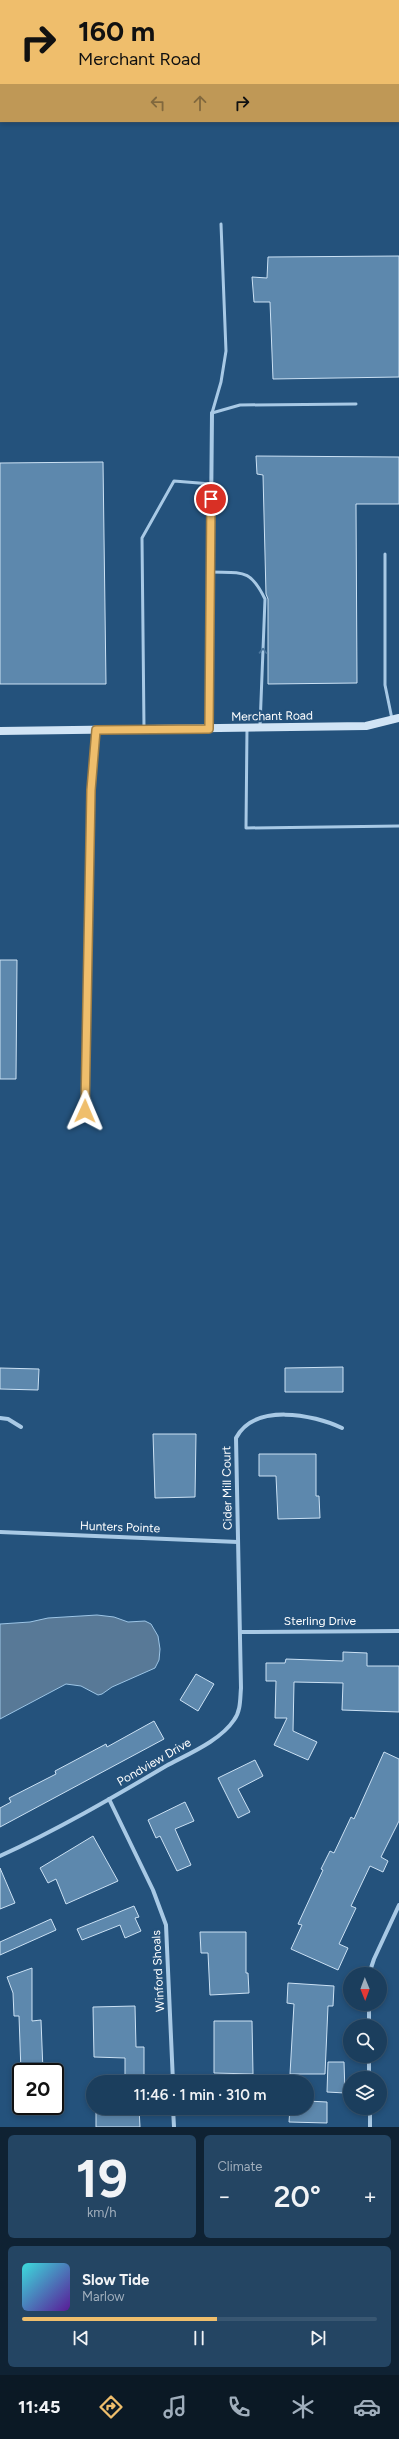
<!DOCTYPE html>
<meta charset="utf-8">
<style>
body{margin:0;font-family:Figtree,sans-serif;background:#244563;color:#f1f3f6;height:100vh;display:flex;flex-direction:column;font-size:15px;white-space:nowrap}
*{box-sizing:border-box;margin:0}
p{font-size:13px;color:#a0aebc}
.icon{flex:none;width:22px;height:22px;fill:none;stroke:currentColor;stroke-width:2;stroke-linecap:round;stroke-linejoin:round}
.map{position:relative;height:2127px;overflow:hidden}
.sheet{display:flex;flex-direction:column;gap:8px;padding:8px;background:#0f2233;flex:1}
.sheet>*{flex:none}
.top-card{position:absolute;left:0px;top:0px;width:399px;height:122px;box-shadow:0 2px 6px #0003,0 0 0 1px #395772;background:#efbe6c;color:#111;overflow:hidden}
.needle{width:26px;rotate:179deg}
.fabs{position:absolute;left:343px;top:1967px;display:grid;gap:8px}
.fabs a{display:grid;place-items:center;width:44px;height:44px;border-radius:50%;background:#1b3e5d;box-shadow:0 2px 6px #0003,0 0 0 1px #395772;font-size:20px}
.speed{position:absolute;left:12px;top:2063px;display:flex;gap:8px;font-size:20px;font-weight:700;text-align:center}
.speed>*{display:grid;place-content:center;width:52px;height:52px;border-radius:50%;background:#1b3e5d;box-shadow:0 2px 6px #0003,0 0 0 1px #395772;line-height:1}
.speed .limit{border:2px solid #111;border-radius:6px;background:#fff;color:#111}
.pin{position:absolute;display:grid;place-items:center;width:34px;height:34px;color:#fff;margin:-17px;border:2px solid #fff;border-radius:50%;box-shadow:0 1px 4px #0007}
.me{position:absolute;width:44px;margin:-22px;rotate:1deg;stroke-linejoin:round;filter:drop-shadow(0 0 3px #0008)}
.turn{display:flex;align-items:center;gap:14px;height:84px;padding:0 12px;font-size:18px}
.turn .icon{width:52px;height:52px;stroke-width:2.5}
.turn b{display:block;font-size:28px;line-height:34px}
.lanes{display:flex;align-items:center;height:38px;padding:0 12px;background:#0003;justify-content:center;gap:20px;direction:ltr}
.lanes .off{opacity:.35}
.big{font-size:30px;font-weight:600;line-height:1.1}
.sheet .widget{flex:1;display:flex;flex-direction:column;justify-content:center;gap:6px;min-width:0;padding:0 14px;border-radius:6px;background:#244563}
.sheet .dial{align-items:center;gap:0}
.dial b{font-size:52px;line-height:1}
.song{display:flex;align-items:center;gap:12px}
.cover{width:48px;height:48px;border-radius:6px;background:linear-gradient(135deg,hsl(180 70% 55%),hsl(270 70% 35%))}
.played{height:4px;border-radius:2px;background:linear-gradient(90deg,#efbe6c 55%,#395772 55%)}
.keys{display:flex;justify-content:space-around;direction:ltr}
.heat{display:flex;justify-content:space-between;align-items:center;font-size:22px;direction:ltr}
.sheet .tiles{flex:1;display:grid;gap:8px;grid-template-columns:1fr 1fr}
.widget:last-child{grid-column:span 2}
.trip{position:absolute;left:86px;top:2075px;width:228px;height:40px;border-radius:20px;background:#1b3e5d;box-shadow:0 2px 6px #0003,0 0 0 1px #395772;font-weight:600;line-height:40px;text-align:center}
.menu{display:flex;height:64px;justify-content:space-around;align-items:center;background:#0b1925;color:#a0aebc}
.menu .icon{width:28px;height:28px}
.menu .on{color:#efbe6c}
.menu b{font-size:18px;color:#f1f3f6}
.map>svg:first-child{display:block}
.water{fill:#587997;stroke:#9cc5e6}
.building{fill:#5d88ad;stroke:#cbe1f4}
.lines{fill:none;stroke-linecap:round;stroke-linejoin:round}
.lane{stroke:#a8c9e5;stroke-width:3}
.street{stroke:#a8c9e5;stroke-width:4}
.secondary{stroke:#d1e4f5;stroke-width:8}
.highway{stroke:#fff;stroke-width:12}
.oneway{stroke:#4c769c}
.route-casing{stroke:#9b7c46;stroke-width:10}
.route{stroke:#efbe6c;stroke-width:7}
.labels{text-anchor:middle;stroke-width:4;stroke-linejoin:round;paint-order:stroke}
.street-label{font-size:12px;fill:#fff;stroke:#24527c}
</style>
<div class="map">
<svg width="399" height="2127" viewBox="0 0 399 2127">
<rect width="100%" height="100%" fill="#24527c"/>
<!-- water -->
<polygon class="water" points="97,1615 114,1617 128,1622 145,1621 151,1624 158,1636 160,1649 159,1660 155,1668 112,1687 102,1694 98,1695 81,1686 66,1684 0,1719 0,1624 30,1622 48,1618"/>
<!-- building -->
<g class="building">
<polygon points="399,256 399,377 273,379 270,302 254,302 252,277 267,278 268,257"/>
<polygon points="256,456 399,457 399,504 356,504 357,683 268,684 268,599 266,594 263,475 257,474"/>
<polygon points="103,462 106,684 0,684 0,463"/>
<polygon points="0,960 17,960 16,1079 0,1079"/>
<polygon points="343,1367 343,1392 285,1392 285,1368"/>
<polygon points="0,1368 39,1369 38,1390 0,1389"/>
<polygon points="153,1434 196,1434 195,1497 155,1498"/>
<polygon points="259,1454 316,1454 316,1496 319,1496 320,1518 278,1519 276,1476 259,1476"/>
<polygon points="343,1652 367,1653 367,1666 399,1666 399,1712 342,1710 343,1683 294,1682 293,1731 317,1742 308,1760 274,1745 287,1718 275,1718 276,1681 266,1681 266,1663 285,1663 286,1659 343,1661"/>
<polygon points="196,1674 214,1684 198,1711 180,1700"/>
<polygon points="154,1721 164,1739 0,1827 0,1808 11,1802 9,1798 56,1774 55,1771 106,1744 107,1747"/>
<polygon points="384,1752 399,1759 399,1821 381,1857 388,1861 383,1872 370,1866 351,1906 356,1908 339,1944 348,1948 338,1970 291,1949 302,1925 298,1924 323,1870 321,1869 330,1851 334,1853 351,1817 354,1819"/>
<polygon points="255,1760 263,1776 238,1789 250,1812 238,1818 218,1778"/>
<polygon points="185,1802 194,1821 175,1829 191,1865 177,1871 160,1836 156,1838 148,1820"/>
<polygon points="93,1836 118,1881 66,1904 56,1879 48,1883 40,1868"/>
<polygon points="0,1868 15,1903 0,1909"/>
<polygon points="134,1906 139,1917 135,1918 141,1931 125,1938 120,1925 82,1940 77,1929"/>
<polygon points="51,1919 56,1930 0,1955 0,1942"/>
<polygon points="200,1932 246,1932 246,1973 248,1973 249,1993 210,1995 208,1953 201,1953"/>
<polygon points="32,1968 32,2021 41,2020 43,2071 21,2072 19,2016 14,2016 13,1993 7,1977"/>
<polygon points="288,1983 334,1986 333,2006 328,2006 325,2074 290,2074 294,2004 287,2003"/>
<polygon points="135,2006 136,2047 144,2047 144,2076 125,2076 125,2058 94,2057 93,2007"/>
<polygon points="214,2021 252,2021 253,2074 214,2073"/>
<polygon points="328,2062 344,2062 345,2093 327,2092"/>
<polygon points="307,2101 327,2102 327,2123 289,2122 290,2108 307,2108"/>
<polygon points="96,2108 139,2108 140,2127 96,2127"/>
</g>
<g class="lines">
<!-- lane -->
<g class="lane">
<polyline points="274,1 275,0"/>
<polyline points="0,7 1,8"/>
<polyline points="212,413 221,382 226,351 221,224"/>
<polyline points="212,413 240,405 356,404"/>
<polyline points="385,554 385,685 392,719"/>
<path d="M 210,572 C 242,573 250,568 265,599 L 260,726"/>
<polyline points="144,728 142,538 174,481 211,484"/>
<polyline points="247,728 246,828 399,826"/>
<polyline points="85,1111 91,790 96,730"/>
</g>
<!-- street -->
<g class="street">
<polyline points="209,729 212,413"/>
<polyline points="0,1418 8,1419 21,1427"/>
<polyline points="0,1532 238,1542"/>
<polyline points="241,1632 399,1631"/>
<polyline points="109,1799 153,1890 166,1925 173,2082"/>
<path d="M 0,1856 C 57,1830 112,1798 166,1766 C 188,1754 220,1741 234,1720 C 241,1711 240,1698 241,1688 L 236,1438 C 254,1403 313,1414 342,1428"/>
<polyline points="369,1974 374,1959 399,1905"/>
<polyline points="369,2026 369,2004"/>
<polyline points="369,2056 369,2078"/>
<polyline points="173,2108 174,2127"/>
<polyline points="370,2108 370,2127"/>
</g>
<!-- secondary -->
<polyline class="secondary" points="0,731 366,726 399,718"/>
<!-- highway -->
<g class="highway">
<polyline points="381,0 382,1"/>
<polyline points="398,17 399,18"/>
</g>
</g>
<!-- one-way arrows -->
<defs><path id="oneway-chevron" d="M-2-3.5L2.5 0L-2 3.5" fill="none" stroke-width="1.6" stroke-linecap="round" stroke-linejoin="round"/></defs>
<use class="oneway" href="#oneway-chevron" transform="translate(263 651) rotate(-88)"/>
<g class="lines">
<!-- route casing -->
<g class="route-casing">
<polyline id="route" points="85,1111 91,790 96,730 209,729 211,499"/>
</g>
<!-- route -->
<use href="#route" class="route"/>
</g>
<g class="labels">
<!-- street labels -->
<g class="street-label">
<text transform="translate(272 716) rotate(-1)" y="4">Merchant Road</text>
<text transform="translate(227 1488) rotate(-91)" y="4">Cider Mill Court</text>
<text transform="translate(120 1527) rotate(2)" y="4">Hunters Pointe</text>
<text x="320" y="1625">Sterling Drive</text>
<text transform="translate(154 1762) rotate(-30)" y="4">Pondview Drive</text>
<text transform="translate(158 1971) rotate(-93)" y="4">Winford Shoals</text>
</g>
</g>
</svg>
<div class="fabs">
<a><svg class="needle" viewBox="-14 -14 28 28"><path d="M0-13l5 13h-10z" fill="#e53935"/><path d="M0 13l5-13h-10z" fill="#a0aebc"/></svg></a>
<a><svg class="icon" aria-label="search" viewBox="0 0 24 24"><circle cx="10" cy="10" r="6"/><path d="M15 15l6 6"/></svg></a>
<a><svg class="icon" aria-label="layers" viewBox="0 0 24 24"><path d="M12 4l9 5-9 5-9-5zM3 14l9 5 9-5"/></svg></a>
</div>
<div class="speed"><div class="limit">20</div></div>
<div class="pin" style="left:211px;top:499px;background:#d93025"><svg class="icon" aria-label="arrive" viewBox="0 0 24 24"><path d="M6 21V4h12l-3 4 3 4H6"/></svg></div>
<svg class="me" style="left:85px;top:1111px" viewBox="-20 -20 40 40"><path d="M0-17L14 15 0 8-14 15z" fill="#efbe6c" stroke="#fff" stroke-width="4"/></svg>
<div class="trip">11:46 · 1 min · 310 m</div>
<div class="top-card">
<div class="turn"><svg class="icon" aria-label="right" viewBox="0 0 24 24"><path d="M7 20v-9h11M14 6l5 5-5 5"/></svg><div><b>160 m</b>Merchant Road</div></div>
<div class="lanes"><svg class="icon off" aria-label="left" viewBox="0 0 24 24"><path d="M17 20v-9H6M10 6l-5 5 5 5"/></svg><svg class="icon off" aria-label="ahead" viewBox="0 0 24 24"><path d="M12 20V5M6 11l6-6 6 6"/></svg><svg class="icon" aria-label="right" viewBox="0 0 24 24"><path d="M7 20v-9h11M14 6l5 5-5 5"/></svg></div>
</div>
</div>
<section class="sheet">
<div class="tiles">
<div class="widget dial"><b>19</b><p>km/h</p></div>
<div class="widget"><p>Climate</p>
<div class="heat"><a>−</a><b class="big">20°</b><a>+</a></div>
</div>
<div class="widget">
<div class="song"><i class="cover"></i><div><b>Slow Tide</b><p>Marlow</p></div></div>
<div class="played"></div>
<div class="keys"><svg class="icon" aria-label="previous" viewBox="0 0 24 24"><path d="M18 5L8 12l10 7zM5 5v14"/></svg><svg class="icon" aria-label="pause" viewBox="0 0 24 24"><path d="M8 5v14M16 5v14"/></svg><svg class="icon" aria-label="next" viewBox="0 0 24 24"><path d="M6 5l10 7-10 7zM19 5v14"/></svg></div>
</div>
</div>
</section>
<nav class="menu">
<b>11:45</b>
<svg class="icon on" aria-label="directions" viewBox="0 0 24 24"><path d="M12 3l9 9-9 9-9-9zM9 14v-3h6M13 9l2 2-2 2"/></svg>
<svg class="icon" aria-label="music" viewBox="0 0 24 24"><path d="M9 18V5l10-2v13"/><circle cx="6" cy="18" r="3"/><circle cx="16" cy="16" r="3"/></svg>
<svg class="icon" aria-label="phone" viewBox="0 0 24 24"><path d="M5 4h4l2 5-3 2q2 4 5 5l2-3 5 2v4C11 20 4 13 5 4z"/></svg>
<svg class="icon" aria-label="climate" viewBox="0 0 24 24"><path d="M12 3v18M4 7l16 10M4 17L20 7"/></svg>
<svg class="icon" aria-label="car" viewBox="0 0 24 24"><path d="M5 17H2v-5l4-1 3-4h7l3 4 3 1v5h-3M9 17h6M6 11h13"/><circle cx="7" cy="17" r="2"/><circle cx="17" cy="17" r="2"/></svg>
</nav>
